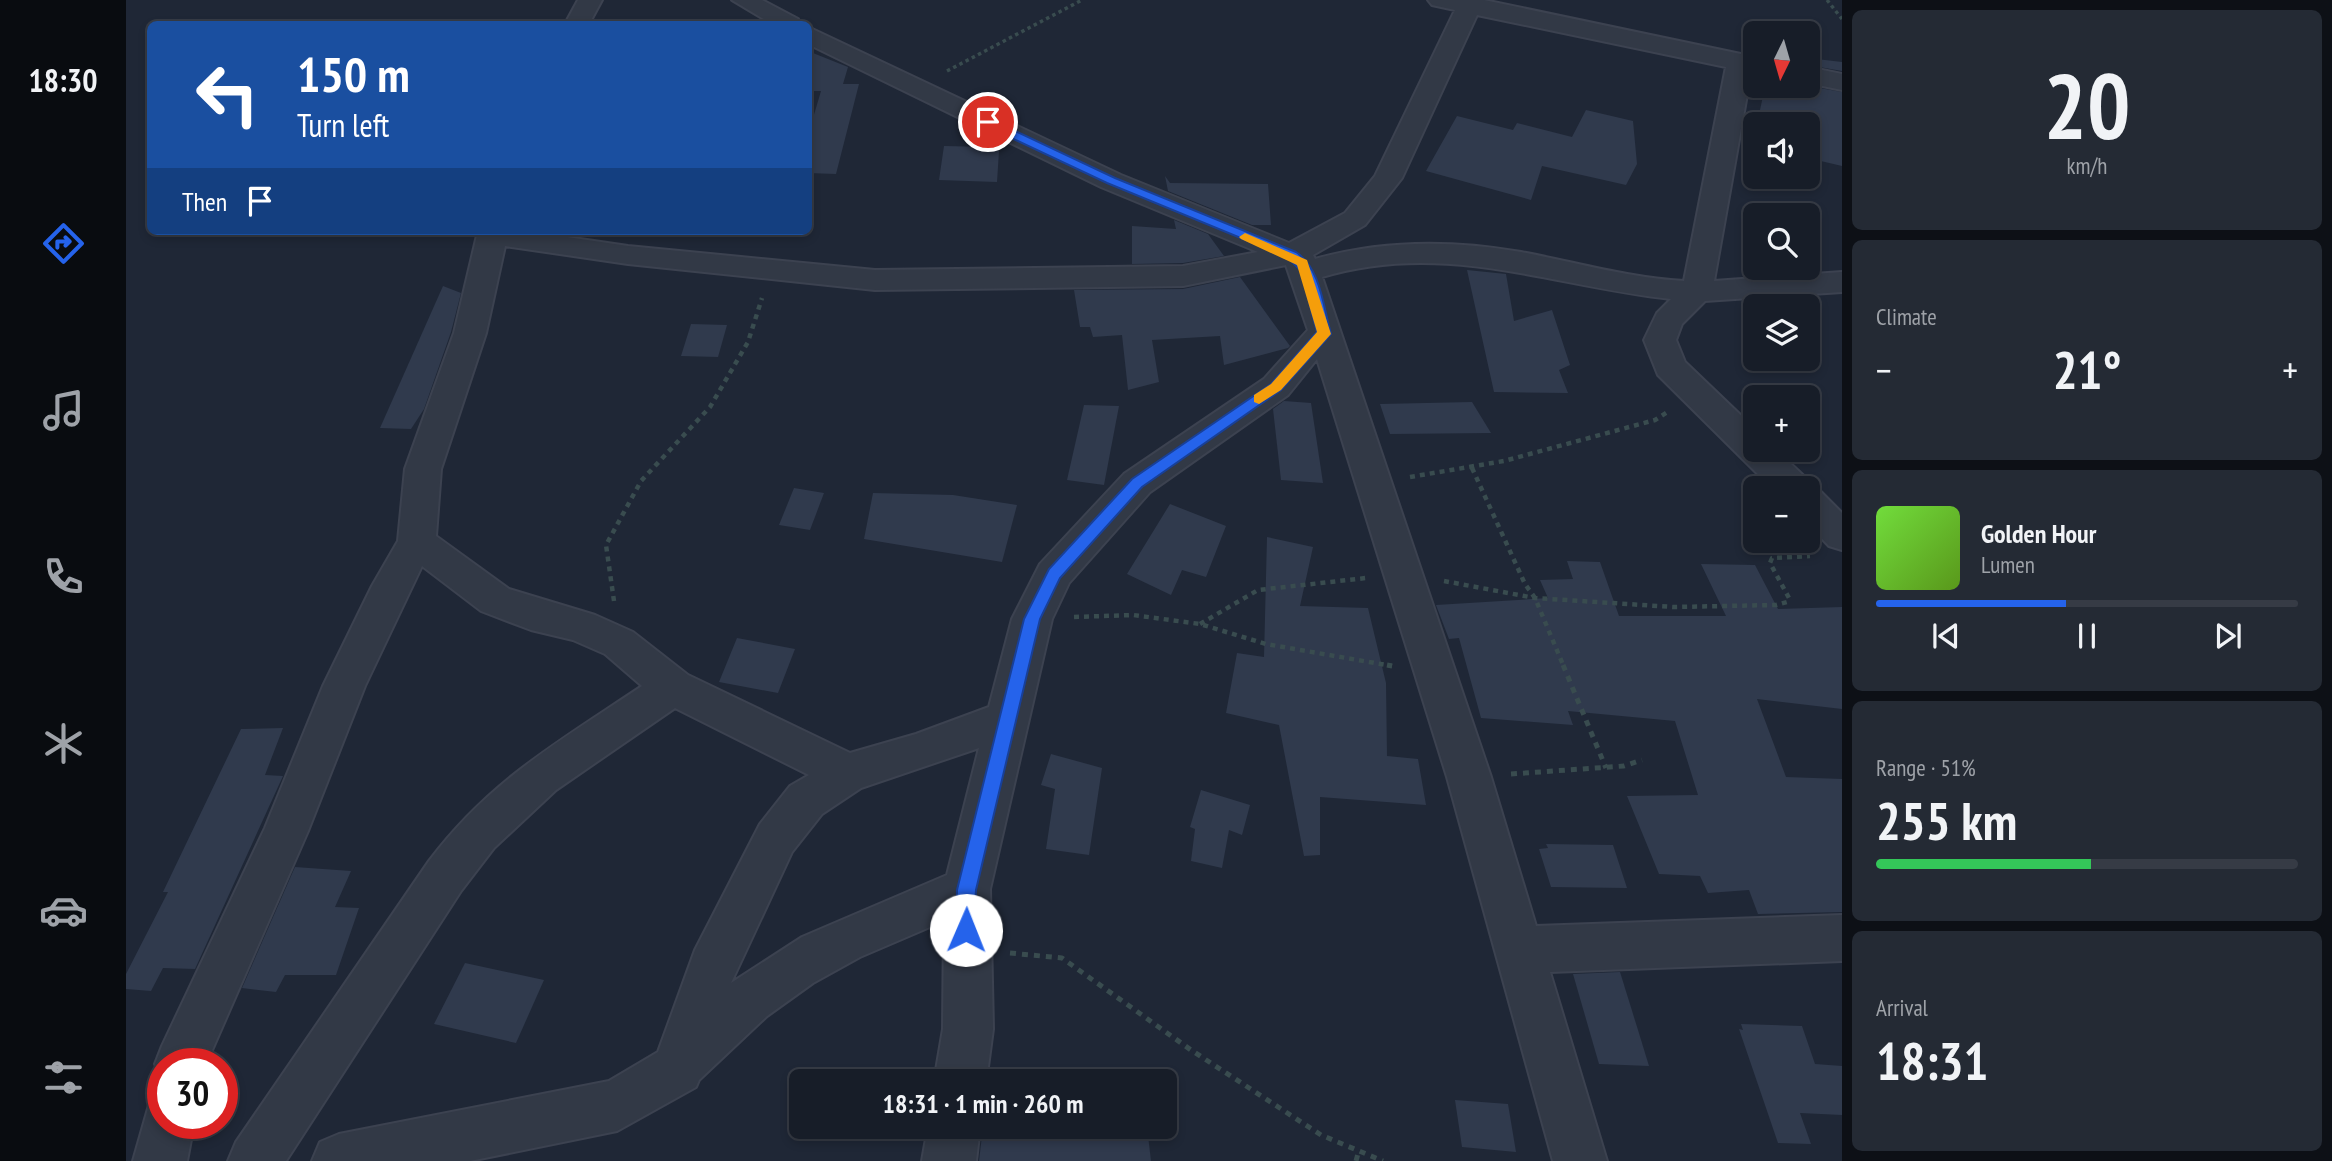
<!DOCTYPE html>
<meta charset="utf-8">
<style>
body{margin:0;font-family:"PT Sans Narrow",sans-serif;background:#242a34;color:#f1f3f6;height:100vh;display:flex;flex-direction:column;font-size:26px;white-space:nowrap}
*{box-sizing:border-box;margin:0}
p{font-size:23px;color:#9ea2a8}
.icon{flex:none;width:38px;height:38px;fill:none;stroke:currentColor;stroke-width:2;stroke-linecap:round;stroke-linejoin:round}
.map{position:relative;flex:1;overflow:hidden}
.sheet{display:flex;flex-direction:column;gap:10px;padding:10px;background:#0d1016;width:490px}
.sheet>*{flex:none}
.banner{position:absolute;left:21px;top:21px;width:665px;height:214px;border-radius:10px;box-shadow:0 4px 10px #0003,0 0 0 2px #363b45;background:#1a4fa0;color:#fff;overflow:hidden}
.needle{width:46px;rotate:185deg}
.tools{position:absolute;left:1617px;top:21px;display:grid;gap:14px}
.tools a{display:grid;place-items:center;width:77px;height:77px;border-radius:10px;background:#171d28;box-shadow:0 4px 10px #0003,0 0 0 2px #363b45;font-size:35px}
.speed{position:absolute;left:21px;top:1048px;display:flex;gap:14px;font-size:35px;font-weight:700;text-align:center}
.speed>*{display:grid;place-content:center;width:91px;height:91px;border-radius:50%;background:#171d28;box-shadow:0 4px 10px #0003,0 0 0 2px #363b45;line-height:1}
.speed .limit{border:10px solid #d22;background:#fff;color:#111}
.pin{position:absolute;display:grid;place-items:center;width:60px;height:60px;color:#fff;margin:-30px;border:4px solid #fff;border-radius:50%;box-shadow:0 2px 7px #0007}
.me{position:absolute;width:77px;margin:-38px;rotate:1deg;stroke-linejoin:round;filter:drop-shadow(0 0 5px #0008)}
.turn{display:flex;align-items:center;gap:24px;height:147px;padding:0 35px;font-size:32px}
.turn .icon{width:91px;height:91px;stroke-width:2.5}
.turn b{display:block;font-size:49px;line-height:60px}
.then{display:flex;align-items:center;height:66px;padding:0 35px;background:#0003;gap:14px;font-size:26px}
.big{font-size:52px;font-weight:700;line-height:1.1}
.sheet .card{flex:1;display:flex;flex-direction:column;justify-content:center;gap:10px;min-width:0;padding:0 24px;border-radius:10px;background:#242a34}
.sheet .dial{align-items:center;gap:0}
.dial b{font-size:91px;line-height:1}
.song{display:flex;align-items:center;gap:21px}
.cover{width:84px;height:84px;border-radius:10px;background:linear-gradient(135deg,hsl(100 70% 55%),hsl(90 70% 35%))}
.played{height:7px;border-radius:4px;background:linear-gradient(90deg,#2563eb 45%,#363b45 45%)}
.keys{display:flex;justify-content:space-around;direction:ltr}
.heat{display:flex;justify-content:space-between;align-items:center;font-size:38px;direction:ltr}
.charge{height:10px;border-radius:5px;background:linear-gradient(90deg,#34c759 51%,#363b45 0)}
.trip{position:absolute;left:663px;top:1069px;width:388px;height:70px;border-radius:10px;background:#171d28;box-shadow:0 4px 10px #0003,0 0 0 2px #363b45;font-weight:700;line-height:70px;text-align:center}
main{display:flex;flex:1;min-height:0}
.menu{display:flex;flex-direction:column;width:126px;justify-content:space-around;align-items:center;background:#090c10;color:#9ea2a8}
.menu .icon{width:49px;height:49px}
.menu .current{color:#2563eb}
.menu b{font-size:32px;color:#f1f3f6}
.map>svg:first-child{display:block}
.building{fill:#303a4d}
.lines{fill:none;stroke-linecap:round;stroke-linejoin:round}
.minor-casing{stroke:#3c4250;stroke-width:4}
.path-far2{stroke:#394c4f;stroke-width:3.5;stroke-dasharray:3.5 3.5;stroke-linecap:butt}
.path-far1{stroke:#394c4f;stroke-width:4.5;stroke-dasharray:5 5;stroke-linecap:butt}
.path{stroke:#394c4f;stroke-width:5;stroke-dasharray:6 6;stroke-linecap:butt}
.minor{fill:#323946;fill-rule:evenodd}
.route{fill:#2563eb;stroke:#184099;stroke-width:2}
.slow{fill:#f59e0b}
</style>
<main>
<nav class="menu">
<b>18:30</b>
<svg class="icon current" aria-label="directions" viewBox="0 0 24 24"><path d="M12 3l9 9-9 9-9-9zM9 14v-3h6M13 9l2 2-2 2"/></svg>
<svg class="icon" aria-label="music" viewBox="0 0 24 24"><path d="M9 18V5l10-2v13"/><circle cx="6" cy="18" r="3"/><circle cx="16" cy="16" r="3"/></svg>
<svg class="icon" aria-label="phone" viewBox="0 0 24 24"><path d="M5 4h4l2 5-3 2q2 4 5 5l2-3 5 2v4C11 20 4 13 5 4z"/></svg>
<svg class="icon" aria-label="climate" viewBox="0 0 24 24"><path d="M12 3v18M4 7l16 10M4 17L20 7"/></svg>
<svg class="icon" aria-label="car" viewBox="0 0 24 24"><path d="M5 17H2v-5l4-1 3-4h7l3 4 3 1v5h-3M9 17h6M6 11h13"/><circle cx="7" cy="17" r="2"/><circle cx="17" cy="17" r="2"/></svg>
<svg class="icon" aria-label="filters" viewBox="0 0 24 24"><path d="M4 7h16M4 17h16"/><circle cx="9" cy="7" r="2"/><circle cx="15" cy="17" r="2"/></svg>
</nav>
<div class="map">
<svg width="1716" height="1161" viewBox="0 0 1716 1161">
<rect width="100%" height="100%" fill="#1f2736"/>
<!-- building -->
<g class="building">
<polygon points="682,51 722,67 717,84 733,84 710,174 682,173 682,135 695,91 682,91"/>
<polygon points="1682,58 1716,62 1716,71 1682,65"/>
<polygon points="1682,86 1716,92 1716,166 1682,158 1682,124 1631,124 1637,96 1648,96 1649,90 1682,97"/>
<polygon points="1460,110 1507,121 1511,164 1500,185 1416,166 1405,200 1300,171 1331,116 1387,130 1391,123 1446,137"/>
<polygon points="818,146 862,147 861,151 873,151 871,182 813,180"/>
<polygon points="1039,176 1044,183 1142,184 1145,225 1126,225 1042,191"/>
<polygon points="1048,220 1082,234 1098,256 1057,263 1006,264 1006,226 1050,229"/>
<polygon points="1341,270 1380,274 1388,321 1426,310 1444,365 1433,370 1442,393 1368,392"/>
<polygon points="1114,277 1164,346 1162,348 1098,365 1094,336 1026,340 1033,382 1002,390 996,335 967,337 964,327 954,327 948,290 1057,289"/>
<polygon points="317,286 335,293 325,332 298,409 285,429 254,428"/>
<polygon points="565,324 601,325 592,357 555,356"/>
<polygon points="1158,401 1185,403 1197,483 1155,480 1147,409"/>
<polygon points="1346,402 1365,433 1264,434 1254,404"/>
<polygon points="958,405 993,406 978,485 941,480"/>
<polygon points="668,488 698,493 684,530 653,525"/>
<polygon points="747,493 827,495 891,505 876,562 738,539"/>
<polygon points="1044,504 1100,526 1080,577 1056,570 1045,595 1001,574"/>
<polygon points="1141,537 1187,547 1174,606 1242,608 1260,683 1261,756 1292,759 1300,805 1194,797 1194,855 1178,856 1153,725 1100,713 1111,653 1138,657"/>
<polygon points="1441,561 1474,562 1493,616 1600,616 1575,564 1629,565 1652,609 1716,607 1716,709 1631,699 1660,777 1716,779 1716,912 1632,914 1623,890 1582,893 1574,876 1533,874 1501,796 1572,795 1549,721 1442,711 1447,725 1355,718 1333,638 1323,639 1310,605 1422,598 1414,580 1447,579"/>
<polygon points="611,638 669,649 652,693 593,682"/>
<polygon points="157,728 139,775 157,776 69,969 37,968 25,991 0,989 0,974 42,892 37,892 115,729"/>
<polygon points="925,754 976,768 963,855 920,849 929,789 915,785"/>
<polygon points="1075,790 1124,805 1116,835 1103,830 1096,868 1065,861 1069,829 1064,827"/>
<polygon points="1420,844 1487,845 1501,888 1425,887 1413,849 1422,848"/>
<polygon points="169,867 225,871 209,907 233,908 210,975 159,975 150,992 116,988"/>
<polygon points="339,963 418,980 390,1043 308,1024"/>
<polygon points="1494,972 1512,1030 1523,1066 1473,1064 1447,974"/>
<polygon points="1615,1024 1676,1026 1689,1064 1716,1066 1716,1115 1674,1113 1685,1144 1652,1143 1613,1029 1617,1030"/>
<polygon points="919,1070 953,1071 953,1082 919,1082"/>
<polygon points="1329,1100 1382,1104 1390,1152 1336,1147"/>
<polygon points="857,1127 1021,1127 1025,1161 853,1161"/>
</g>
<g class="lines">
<!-- minor casing -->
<g class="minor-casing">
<g id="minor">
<polygon points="452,0 476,0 463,24 439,24"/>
<polygon points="606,0 636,0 672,19 675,24 646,24"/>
<path d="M 1302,0 L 1358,0 L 1629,57 L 1629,73 L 1625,72 L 1588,281 L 1716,272 L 1716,292 L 1579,301 L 1556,324 L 1550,340 L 1559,362 L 1629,429 L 1629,450 L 1650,450 L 1681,479 L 1685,490 L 1695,492 L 1716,513 L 1716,550 L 1703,546 L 1682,524 L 1682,488 L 1646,488 L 1532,375 L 1518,340 L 1531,313 L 1545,299 C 1424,286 1319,240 1196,277 L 1365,777 L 1410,926 L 1716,915 L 1716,961 L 1424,972 L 1481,1161 L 1427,1161 L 1321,777 L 1191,359 L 1162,395 L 1024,492 L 943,583 L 926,619 L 864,889 L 867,1029 L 860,1082 L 808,1082 L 817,1029 L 818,921 L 734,957 L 687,983 L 641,1016 L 573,1080 L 570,1087 L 491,1131 L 344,1161 L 186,1161 L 194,1142 L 213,1134 L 483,1081 L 532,1052 L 569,950 L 634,824 L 664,786 L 683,775 L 549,708 L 430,790 L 368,848 L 335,891 L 160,1161 L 102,1161 L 110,1142 L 303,861 C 364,780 434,741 516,686 L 479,654 L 447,640 L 405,630 L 355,611 L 296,566 L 239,686 L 182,831 L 80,1064 L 37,1064 L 36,1082 L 29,1064 L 36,1046 L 139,828 L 197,686 L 246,586 L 272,541 L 279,469 L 328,333 L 352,231 L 400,231 L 502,246 L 749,270 L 1057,266 L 1132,252 L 975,187 L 682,44 L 682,27 L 995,175 L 1163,243 L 1219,213 L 1249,176 L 1329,10 L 1306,5 ZM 1351,15 L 1600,67 L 1558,281 C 1502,278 1449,262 1395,252 C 1327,240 1256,240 1189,259 L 1187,255 L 1239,225 L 1276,178 ZM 379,246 L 502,264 L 749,290 L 1057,286 L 1160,265 L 1182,330 L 1138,379 L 998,474 L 914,564 L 886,619 L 863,707 L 790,734 L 724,753 L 562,675 L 507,632 L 469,615 L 383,589 L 310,536 L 315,469 L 360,333 ZM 853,748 L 821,875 L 676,937 L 605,983 L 666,852 L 696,814 L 735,788 Z"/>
<polygon points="1682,67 1716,74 1716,90 1682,83"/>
<polygon points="37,1100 37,1124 68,1124 61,1161 7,1161 23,1105"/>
<polygon points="802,1127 854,1127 850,1161 796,1161"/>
</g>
</g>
<!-- path-far2 -->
<g class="path-far2">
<polyline points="1701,0 1716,19"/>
<polyline points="821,71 956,0"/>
</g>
<!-- path-far1 -->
<g class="path-far1">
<polyline points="1346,468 1399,584 1409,598 1438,667"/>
<polyline points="1284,477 1378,461 1529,420 1543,411"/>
<polyline points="1318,581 1409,598 1547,607 1650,605 1661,602 1663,598 1644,563 1646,558 1684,556"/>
<polyline points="488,601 480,545 515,481 584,407 622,342 636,298"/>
<polyline points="948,617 1007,615 1074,624 1140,644 1266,666"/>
<polyline points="1074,624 1132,590 1240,578"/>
</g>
<!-- path -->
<g class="path">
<polyline points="1261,665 1266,666"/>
<polyline points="1437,665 1480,768"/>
<polyline points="1385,774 1498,766 1516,760"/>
<polyline points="884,953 936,958 1065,1050 1195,1135 1257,1161"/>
<polyline points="1230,1161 1233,1150"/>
</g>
<!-- minor -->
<use href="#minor" class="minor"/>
</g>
<!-- route -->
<path class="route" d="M 858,120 L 866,120 L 989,178 L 1170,252 C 1195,269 1197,306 1205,334 L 1155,390 L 1016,487 L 934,578 L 914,619 L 850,890 L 847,936 L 840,939 L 833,936 L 830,930 L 831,890 L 898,619 L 923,569 L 1006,479 L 1145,384 L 1191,332 L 1175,271 L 1161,257 L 981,183 L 858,125 Z"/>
<!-- slow -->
<polygon class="slow" points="1119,233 1181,260 1205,334 1155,390 1133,404 1128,402 1128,395 1145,384 1191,332 1171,265 1115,239 1113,237"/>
</svg>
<div class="tools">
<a><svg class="needle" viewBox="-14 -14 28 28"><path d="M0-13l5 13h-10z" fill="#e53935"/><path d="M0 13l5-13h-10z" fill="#9ea2a8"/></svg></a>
<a><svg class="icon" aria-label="sound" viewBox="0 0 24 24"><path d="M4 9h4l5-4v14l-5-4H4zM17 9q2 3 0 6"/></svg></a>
<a><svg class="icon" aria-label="search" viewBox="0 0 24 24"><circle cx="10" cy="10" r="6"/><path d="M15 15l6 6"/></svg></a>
<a><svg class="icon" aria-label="layers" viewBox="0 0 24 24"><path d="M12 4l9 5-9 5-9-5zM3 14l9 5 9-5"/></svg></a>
<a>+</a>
<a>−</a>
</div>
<div class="speed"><div class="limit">30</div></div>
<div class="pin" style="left:862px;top:122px;background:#d93025"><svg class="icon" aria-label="arrive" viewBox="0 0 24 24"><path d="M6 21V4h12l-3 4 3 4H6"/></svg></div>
<svg class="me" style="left:840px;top:930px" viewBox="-20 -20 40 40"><circle r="19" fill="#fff"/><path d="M0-13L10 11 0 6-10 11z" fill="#2563eb"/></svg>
<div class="trip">18:31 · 1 min · 260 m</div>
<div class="banner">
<div class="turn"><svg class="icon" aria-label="left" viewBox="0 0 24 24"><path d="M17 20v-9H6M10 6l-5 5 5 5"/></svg><div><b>150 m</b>Turn left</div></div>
<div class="then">Then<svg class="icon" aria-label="arrive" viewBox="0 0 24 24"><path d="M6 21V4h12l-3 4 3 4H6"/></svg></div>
</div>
</div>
<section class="sheet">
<div class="card dial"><b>20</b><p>km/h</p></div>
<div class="card"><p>Climate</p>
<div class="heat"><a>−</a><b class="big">21°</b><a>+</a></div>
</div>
<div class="card">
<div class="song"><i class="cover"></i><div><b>Golden Hour</b><p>Lumen</p></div></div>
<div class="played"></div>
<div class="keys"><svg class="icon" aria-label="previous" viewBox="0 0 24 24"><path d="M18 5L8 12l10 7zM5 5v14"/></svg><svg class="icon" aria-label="pause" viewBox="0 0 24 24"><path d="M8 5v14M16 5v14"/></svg><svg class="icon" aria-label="next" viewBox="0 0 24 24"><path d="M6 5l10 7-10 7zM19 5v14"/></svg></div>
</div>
<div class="card"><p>Range · 51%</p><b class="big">255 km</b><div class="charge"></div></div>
<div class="card"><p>Arrival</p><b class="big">18:31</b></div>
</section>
</main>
